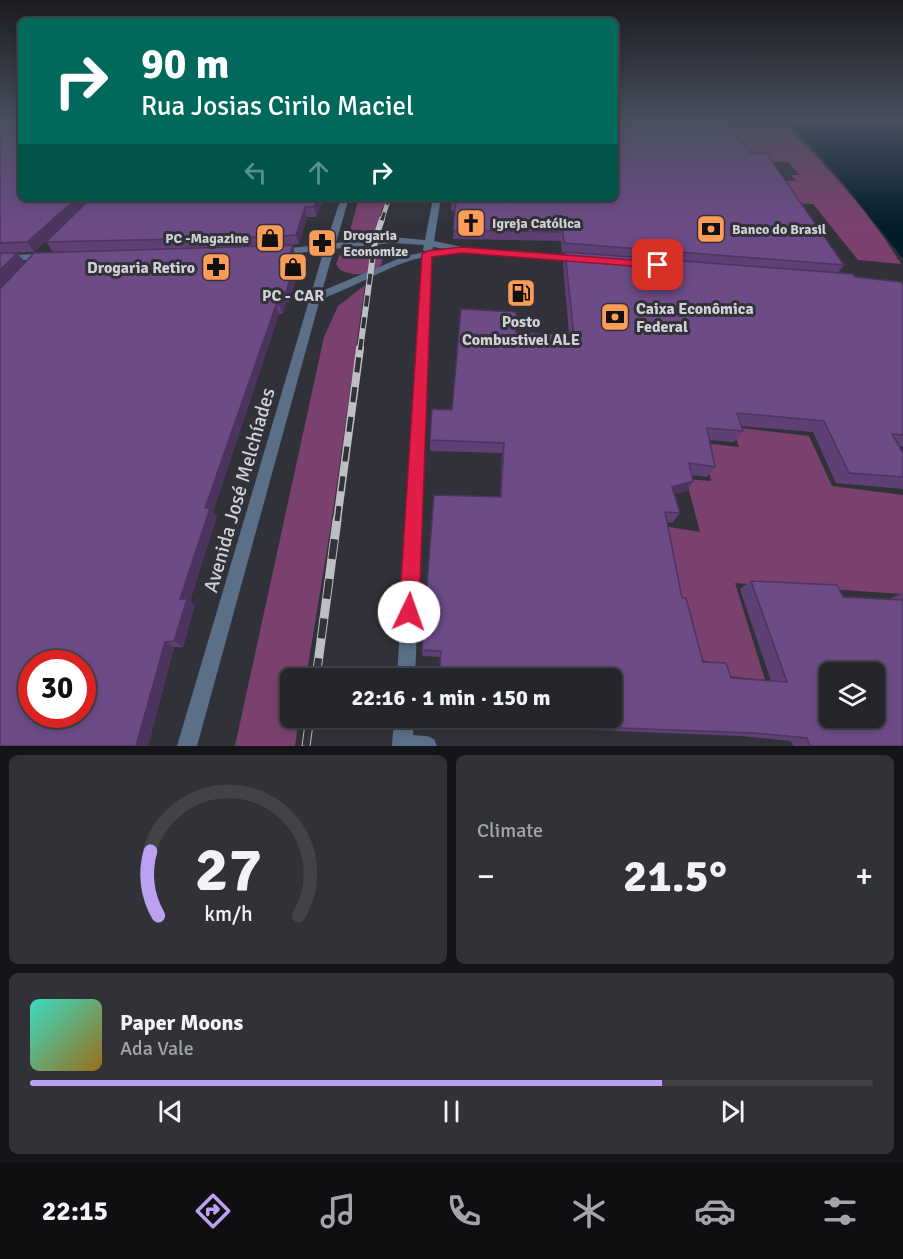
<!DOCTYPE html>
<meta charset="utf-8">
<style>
body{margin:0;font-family:Signika,sans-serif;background:#313237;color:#f1f3f6;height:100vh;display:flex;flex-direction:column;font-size:22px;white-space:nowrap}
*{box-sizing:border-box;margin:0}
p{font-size:20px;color:#a3a5a9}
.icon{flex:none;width:33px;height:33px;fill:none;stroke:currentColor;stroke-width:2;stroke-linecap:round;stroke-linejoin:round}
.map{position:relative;height:746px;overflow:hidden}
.sheet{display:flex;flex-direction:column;gap:9px;padding:9px;background:#141518;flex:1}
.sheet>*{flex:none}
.top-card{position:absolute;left:18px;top:18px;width:600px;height:183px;border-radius:9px;box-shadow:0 3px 9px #0003,0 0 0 2px #424347;background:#00695c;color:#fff;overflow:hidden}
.tools{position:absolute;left:819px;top:662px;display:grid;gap:12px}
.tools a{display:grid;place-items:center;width:66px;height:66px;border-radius:9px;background:#25262b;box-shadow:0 3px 9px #0003,0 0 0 2px #424347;font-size:30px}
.speed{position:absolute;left:18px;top:650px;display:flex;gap:12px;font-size:30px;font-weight:700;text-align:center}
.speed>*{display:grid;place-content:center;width:78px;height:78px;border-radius:50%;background:#25262b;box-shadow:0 3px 9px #0003,0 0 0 2px #424347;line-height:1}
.speed .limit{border:9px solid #d22;background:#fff;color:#111}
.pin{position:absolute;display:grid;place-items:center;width:51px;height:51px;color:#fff;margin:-26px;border-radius:12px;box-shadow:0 3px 9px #0006}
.me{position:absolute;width:66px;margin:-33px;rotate:3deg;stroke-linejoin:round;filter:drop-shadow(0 0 4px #0008)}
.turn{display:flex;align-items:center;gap:21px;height:126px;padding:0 24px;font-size:27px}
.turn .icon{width:78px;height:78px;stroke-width:2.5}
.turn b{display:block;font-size:42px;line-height:51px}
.lanes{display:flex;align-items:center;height:57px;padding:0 24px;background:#0003;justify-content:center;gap:30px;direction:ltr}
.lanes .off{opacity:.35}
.big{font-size:45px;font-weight:700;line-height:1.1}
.sheet .card{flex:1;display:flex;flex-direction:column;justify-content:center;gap:9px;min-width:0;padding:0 21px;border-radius:9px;background:#313237}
.sheet .dial{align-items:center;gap:0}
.dial svg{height:156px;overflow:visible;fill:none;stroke:#424347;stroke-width:7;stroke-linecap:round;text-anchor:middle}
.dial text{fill:#f1f3f6;stroke:none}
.song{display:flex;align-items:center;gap:18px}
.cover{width:72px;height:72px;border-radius:9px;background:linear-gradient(135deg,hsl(170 70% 55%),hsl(40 70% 35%))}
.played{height:6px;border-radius:3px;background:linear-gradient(90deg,#bca0f2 75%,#424347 75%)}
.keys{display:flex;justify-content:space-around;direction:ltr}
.heat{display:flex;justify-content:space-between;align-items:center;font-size:33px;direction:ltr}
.sheet .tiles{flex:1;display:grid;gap:9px;grid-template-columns:1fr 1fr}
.card:last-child{grid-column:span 2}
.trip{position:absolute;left:280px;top:668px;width:342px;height:60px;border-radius:9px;background:#25262b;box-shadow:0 3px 9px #0003,0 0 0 2px #424347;font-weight:700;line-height:60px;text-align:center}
.tabs{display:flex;height:96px;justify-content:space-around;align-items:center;background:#0f0f11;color:#a3a5a9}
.tabs .icon{width:42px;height:42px}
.tabs .on{color:#bca0f2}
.tabs b{font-size:27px;color:#f1f3f6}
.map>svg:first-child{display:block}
.green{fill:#7a416e}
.water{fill:#031e2a}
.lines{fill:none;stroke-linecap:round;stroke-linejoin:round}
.minor{fill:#5c6f88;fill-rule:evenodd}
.tertiary{fill:#5c6f88;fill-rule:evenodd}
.rail-far3-casing{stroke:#bebec4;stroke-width:4.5}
.rail-far2-casing{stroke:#bebec4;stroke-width:6}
.rail-far1-casing{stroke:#bebec4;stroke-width:8}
.rail-casing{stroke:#bebec4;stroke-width:9}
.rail-far3{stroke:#313239;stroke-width:3;stroke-dasharray:8;stroke-linecap:butt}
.rail-far2{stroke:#313239;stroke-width:4;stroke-dasharray:11;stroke-linecap:butt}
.rail-far1{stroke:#313239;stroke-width:5;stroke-dasharray:15;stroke-linecap:butt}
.rail{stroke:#313239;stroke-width:7;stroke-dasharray:20;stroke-linecap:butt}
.wall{fill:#5e4074}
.shaded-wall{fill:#4c345e}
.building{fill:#6d4b87;stroke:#4c345e;stroke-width:1.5;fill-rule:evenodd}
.route{fill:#e11d48;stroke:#92132f;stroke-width:1.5}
.labels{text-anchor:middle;stroke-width:6;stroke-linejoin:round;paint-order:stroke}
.far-poi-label{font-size:14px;font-weight:bold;fill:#d0d0d6;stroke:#313239;text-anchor:start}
.poi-label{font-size:16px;font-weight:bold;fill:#d0d0d6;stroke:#313239}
.near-street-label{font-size:20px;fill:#d0d0d6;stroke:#313239}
</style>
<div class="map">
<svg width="903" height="746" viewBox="0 0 903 746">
<rect width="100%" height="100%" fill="#313239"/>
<!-- green -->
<g class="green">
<path d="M 617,121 L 781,121 C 825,164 869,211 901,264 L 858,260 L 813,204 L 615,196 L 759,179 L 796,181 L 791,175 L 800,175 L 788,162 L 721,159 Z"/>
<polygon points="359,198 386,198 376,230 358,235 349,234"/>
<path d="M 361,247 L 380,252 L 383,258 L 381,265 C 370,275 354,277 340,270 L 336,264 L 339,256 L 351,248 Z"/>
<polygon points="365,285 331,525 306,678 291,678 291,717 299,717 295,746 235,746 324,337 338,306"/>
<polygon points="732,427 809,436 832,486 903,495 903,594 735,583 765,680 729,676 723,665 697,659 664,526 700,532 686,479 711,481 704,443 739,447"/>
</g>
<!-- water -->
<polygon class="water" points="784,121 903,121 903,259 840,179 804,139"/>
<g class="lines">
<!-- minor -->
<g class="minor">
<polygon points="341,198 349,198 335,246 330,249 325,246"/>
<polygon points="427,251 432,254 415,678 397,678 422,254"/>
<polygon points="394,717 414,717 413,735 427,736 434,739 437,746 392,746"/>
</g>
<!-- tertiary -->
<g class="tertiary">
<path d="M 433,198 L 441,198 L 434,241 L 462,247 L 579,256 L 584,259 L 579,262 C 529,258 456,245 409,261 C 379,271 351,289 320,299 L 197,746 L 177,746 L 324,250 L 280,255 L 275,252 L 280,249 L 392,237 L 425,240 ZM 392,243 L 424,245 L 423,250 L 426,252 L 405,256 L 322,291 L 334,249 ZM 433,247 L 445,249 L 432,251 Z"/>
<polygon points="44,254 49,257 47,259 0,261 0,255"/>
</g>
<!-- rail-far3 casing -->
<g class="rail-far3-casing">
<polyline id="rail-far3" points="382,220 389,198"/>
</g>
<!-- rail-far2 casing -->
<g class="rail-far2-casing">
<polyline id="rail-far2" points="360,350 375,240 382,219"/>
</g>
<!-- rail-far1 casing -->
<g class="rail-far1-casing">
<polyline id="rail-far1" points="337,521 360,348"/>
</g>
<!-- rail casing -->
<g class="rail-casing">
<g id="rail">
<polyline points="316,678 337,520"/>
<polyline points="306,746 310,717"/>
</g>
</g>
<!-- rail-far3 -->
<use href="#rail-far3" class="rail-far3"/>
<!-- rail-far2 -->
<use href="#rail-far2" class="rail-far2"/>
<!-- rail-far1 -->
<use href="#rail-far1" class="rail-far1"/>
<!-- rail -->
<use href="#rail" class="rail"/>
</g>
<!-- wall -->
<g class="wall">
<polygon points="0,121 21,198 324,198 316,217 307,217 299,244 282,246 295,255 294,259 299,268 289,302 286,302 283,314 279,314 213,512 217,516 190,601 195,605 183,647 174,647 148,746 0,746 25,262 138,250 53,252 46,242 67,221 34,252 0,253"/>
<polygon points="751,153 844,265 838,273 903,285 903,447 899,446 903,453 903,489 836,483 813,432 741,426 743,431 734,442 709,440 715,467 707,477 692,475 693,481 686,491 674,494 680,513 672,523 667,522 682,598 703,662 731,678 771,681 740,589 751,581 843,597 889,599 903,593 903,746 793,746 791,741 741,736 437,724 437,721 440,657 423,656 422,650 500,497 502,453 430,451 430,440 452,410 516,332 569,335 563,264 565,253 562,253 561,241 453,239 455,211 451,210 451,201"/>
</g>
<!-- shaded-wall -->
<g class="shaded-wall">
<polygon points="77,198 93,198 34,252 27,242"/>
<polygon points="318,198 324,198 316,217 314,207"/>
<polygon points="305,207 307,217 299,244 296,235"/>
<polygon points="293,245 295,255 291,268 288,259"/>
<polygon points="17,253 25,262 0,289 0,270"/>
<polygon points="296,258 299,268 289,302 286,292"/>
<polygon points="283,292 286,302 283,314 279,305"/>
<polygon points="276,305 279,314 213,512 217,516 190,601 195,605 183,647 174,641 180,599 205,508"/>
<polygon points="693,481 686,491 665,497 672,487"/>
<polygon points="165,642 174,647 148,746 136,746"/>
</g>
<!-- building -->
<g class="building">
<polygon points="0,121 21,121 21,198 77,198 27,242 0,243"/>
<polygon points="615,121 725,121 751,153 766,153 844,265 564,243 563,232 453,230 456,201 451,201 451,198 615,198"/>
<polygon points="91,198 318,198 314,207 305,207 296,235 269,237 46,242"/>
<path d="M 293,245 L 288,259 L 296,258 L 286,292 L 283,292 L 279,305 L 276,305 L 205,508 L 210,508 L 180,599 L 187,599 L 174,641 L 165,642 L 136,746 L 0,746 L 0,289 L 34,253 ZM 32,663 L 82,663 L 82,714 L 32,714 Z"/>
<path d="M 565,252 L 853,274 L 855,277 L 901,282 L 903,285 L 903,435 L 892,434 L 903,453 L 903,477 L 849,473 L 824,421 L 737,413 L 743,431 L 707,428 L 715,467 L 689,463 L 693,481 L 672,487 L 680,513 L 665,512 L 682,598 L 686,598 L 703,662 L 726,663 L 731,678 L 787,682 L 751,581 L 837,585 L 843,597 L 903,600 L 903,746 L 810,746 L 807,738 L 754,733 L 437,721 L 437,717 L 612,717 L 612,678 L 439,678 L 441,651 L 422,650 L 434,495 L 501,497 L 504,443 L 430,440 L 432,409 L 452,410 L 461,309 L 516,312 L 516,332 L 574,335 ZM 830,672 L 874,672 L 874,717 L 830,717 Z"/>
<polygon points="0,253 17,253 0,270"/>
</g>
<!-- sky -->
<linearGradient id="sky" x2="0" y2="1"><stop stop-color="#1b1c1f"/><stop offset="0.54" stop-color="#484f5f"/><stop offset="1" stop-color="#484f5f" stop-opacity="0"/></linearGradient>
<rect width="903" height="225" fill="url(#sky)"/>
<!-- route -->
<polygon class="route" points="462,247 658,262 664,265 658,268 462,253 432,257 419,612 416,619 409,621 402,619 399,612 422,254 427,251"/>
<!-- icons -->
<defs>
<g id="church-square" transform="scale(1.5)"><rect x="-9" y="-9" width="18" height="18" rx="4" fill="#fd9c56" stroke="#313239"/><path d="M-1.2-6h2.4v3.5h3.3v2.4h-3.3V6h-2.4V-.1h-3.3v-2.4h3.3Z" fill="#111"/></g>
<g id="bank-square" transform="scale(1.5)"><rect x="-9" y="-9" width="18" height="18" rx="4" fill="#fd9c56" stroke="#313239"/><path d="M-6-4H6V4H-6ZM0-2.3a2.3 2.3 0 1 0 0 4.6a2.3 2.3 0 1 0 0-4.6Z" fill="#111"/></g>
<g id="shop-square" transform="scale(1.5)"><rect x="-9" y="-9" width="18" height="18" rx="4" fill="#fd9c56" stroke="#313239"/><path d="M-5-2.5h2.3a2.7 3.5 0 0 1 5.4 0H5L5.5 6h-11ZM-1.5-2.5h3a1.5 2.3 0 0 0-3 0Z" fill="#111"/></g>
<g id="pharmacy-square" transform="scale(1.5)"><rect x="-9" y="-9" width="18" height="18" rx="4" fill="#fd9c56" stroke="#313239"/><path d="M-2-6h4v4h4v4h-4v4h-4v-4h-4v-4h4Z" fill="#111"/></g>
<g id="fuel-square" transform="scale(1.5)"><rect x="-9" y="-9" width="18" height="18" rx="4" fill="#fd9c56" stroke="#313239"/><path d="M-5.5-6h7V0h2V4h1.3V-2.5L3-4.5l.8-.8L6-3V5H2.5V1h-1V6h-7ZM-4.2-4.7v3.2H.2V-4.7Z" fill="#111"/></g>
</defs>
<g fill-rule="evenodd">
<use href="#church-square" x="471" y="223"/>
<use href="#bank-square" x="711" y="229"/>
<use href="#shop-square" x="270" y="238"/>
<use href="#pharmacy-square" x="322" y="243"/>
<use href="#pharmacy-square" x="216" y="267"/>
<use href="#shop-square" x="293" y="267"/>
<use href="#fuel-square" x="521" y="293"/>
<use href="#bank-square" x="615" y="317"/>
</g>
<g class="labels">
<!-- far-poi labels -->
<g class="far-poi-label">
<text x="492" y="228">Igreja Católica</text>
<text x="732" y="234">Banco do Brasil</text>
<text x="343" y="240">Drogaria<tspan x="343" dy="16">Economize</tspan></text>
<text x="249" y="243" text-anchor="end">PC -Magazine</text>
</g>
<!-- poi labels -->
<g class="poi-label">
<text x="195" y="273" text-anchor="end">Drogaria Retiro</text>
<text x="293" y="301">PC - CAR</text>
<text x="636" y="314" text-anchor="start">Caixa Econômica<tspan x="636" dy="18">Federal</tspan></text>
<text x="521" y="327">Posto<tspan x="521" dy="18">Combustivel ALE</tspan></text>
</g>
<!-- near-street labels -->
<g class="near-street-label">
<text transform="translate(239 490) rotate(-74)" y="7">Avenida José Melchíades</text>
</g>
</g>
</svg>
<div class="tools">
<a><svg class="icon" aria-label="layers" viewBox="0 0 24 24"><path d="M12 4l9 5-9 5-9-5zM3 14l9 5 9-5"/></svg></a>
</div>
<div class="speed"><div class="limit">30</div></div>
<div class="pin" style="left:658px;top:265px;background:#d93025"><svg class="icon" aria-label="arrive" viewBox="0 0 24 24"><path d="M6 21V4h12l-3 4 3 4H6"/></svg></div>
<svg class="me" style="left:409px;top:612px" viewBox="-20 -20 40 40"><circle r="19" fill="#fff"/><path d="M0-13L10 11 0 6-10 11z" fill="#e11d48"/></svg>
<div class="trip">22:16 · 1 min · 150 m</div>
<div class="top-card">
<div class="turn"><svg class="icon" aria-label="right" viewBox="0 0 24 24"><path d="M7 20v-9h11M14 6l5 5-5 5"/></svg><div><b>90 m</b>Rua Josias Cirilo Maciel</div></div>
<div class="lanes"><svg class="icon off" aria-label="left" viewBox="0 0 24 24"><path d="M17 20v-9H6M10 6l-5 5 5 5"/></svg><svg class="icon off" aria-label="ahead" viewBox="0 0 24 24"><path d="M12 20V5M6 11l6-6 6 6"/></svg><svg class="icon" aria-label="right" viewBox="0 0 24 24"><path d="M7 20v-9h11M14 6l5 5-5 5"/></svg></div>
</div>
</div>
<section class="sheet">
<div class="tiles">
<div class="card dial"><svg viewBox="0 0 100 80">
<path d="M14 69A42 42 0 1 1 86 69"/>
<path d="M14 69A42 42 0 0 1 10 36" stroke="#bca0f2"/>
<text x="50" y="56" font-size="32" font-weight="700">27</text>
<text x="50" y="72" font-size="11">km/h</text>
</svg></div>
<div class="card"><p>Climate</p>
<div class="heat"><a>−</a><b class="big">21.5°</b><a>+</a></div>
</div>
<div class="card">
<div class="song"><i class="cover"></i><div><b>Paper Moons</b><p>Ada Vale</p></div></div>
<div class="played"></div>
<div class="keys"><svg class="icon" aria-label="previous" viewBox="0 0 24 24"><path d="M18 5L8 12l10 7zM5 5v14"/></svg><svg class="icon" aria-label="pause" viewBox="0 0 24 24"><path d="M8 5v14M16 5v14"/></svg><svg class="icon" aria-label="next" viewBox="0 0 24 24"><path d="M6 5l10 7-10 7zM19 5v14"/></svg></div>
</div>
</div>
</section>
<nav class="tabs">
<b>22:15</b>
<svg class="icon on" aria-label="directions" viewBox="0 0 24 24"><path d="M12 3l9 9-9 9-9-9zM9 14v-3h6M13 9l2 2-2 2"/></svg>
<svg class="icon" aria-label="music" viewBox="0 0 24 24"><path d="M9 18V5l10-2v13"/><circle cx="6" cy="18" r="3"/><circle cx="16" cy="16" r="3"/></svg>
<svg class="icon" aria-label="phone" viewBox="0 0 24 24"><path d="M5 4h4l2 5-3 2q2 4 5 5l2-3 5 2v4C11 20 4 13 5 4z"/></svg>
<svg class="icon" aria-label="climate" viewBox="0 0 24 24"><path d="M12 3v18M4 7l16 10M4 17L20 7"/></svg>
<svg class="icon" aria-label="car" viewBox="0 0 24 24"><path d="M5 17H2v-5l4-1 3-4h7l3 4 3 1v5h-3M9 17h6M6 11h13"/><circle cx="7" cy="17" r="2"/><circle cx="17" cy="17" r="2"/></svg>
<svg class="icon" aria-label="filters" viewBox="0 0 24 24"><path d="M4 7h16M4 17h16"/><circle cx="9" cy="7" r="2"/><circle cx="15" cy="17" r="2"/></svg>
</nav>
